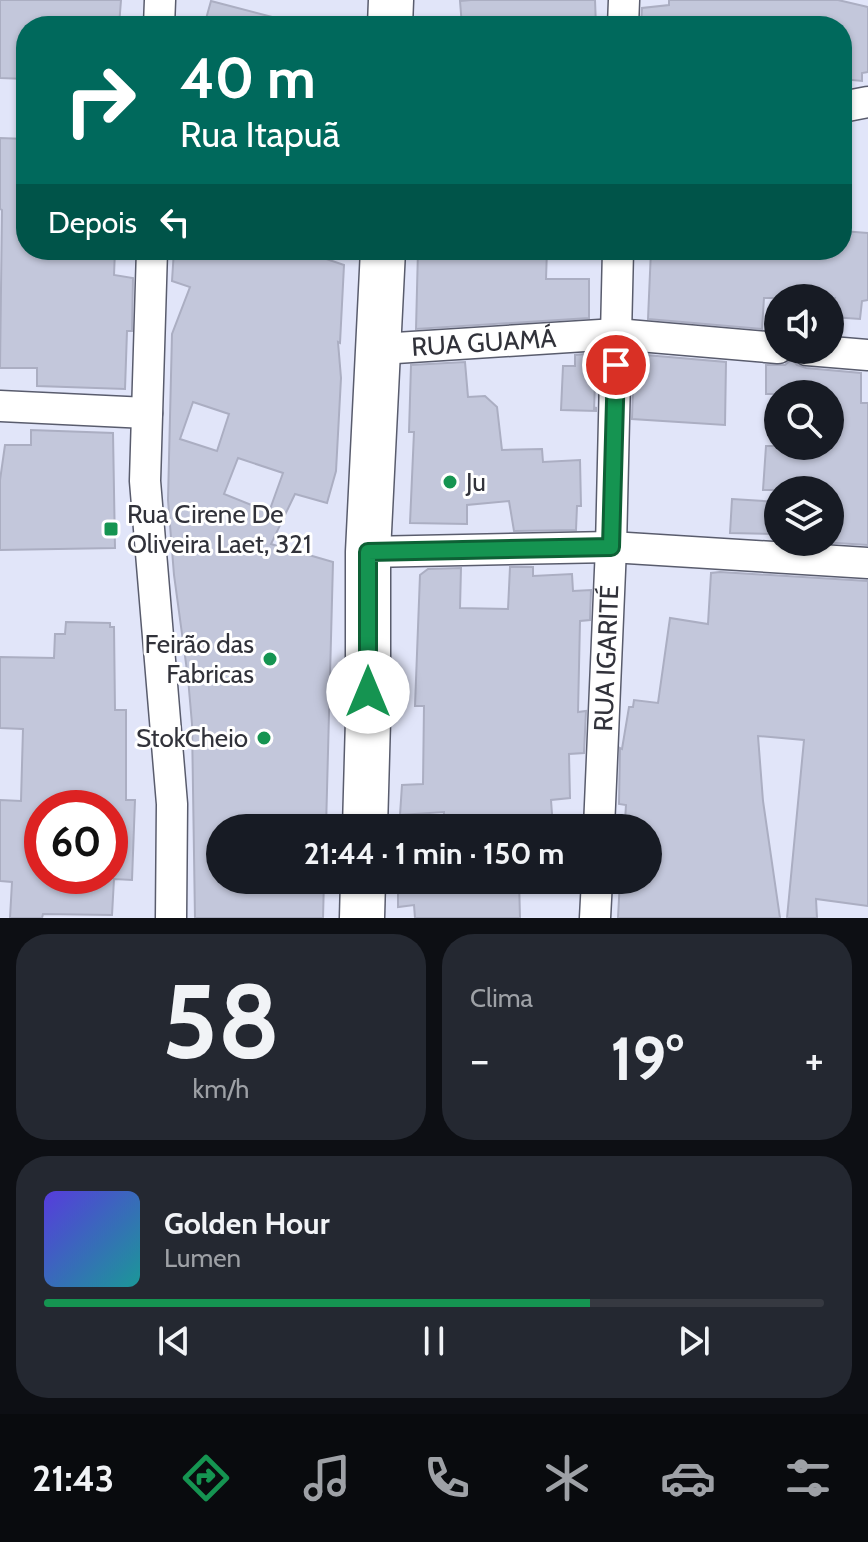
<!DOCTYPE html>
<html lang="pt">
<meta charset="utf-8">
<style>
body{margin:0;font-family:Cabin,sans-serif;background:#242831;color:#f1f3f6;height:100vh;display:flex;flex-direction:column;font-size:30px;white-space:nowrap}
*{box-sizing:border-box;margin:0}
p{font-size:26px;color:#9ea1a6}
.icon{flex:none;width:44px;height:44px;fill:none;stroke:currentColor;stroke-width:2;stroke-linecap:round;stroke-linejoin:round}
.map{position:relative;height:918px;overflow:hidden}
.drawer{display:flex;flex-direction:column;gap:16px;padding:16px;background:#0d0f14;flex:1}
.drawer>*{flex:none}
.banner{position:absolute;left:16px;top:16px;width:836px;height:244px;border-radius:32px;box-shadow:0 2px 6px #0004;background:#00695c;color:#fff;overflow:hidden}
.fabs{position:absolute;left:764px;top:284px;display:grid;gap:16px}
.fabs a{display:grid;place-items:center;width:80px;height:80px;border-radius:50%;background:#171b24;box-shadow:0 2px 6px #0004;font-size:40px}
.speed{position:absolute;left:24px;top:790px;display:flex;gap:16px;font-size:40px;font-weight:700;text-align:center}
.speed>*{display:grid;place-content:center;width:104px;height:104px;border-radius:50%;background:#171b24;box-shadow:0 2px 6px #0004;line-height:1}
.speed .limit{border:12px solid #d22;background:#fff;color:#111}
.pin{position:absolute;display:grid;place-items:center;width:68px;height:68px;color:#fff;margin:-34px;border:4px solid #fff;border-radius:50%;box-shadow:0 2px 8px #0007}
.me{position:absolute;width:88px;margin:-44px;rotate:0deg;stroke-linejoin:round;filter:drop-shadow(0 0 6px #0008)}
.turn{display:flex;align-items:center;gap:28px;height:168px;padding:0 32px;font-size:36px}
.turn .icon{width:104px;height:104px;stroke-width:2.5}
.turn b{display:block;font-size:56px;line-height:68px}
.then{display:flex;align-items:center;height:76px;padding:0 32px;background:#0003;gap:16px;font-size:30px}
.big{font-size:60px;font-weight:700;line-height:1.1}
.drawer .widget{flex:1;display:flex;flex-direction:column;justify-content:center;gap:12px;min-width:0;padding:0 28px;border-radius:32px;background:#242831}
.drawer .dial{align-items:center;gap:0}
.dial b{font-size:104px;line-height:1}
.song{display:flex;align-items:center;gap:24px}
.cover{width:96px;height:96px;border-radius:12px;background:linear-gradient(135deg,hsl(250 70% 55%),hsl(180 70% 35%))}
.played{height:8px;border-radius:4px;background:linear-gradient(90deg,#159451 70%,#363941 70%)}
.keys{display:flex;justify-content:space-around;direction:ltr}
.heat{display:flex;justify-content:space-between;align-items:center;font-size:44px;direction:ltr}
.drawer .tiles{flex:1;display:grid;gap:16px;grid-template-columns:1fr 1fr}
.widget:last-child{grid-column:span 2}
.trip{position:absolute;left:206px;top:814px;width:456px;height:80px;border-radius:40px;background:#171b24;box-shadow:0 2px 6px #0004;font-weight:700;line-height:80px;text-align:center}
.menu{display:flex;height:128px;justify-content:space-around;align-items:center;background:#090b0e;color:#9ea1a6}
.menu .icon{width:56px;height:56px}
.menu .active{color:#159451}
.menu b{font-size:36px;color:#f1f3f6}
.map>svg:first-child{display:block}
.building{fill:#c3c7db;stroke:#abaec2;stroke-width:2;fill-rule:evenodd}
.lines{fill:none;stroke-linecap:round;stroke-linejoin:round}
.street-casing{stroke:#595c6d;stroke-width:33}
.primary-casing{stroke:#595c6d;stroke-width:47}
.street{stroke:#fff;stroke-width:30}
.primary{stroke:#fff;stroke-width:44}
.route-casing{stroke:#0e6035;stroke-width:20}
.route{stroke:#159451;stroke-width:14}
.poi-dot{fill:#159451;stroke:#fff;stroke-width:3}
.labels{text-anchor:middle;stroke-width:6;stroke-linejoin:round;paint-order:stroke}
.street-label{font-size:26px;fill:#31323a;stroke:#fff}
.poi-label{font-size:26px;fill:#31323a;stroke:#fff;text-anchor:start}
</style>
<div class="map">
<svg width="868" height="918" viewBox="0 0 868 918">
<rect width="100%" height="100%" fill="#e1e5f9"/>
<!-- building -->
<g class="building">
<polygon points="0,0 121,0 119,26 26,26 26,79 0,78"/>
<polygon points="471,0 595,0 596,26 462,26 460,1"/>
<polygon points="669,0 838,0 868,7 868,72 862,73 862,81 842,79 842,26 641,26 642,8 669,5"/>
<polygon points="211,1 280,19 279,26 204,26"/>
<polygon points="0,138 26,139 26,250 115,250 114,275 133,278 132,331 127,331 125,389 37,386 37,368 0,368 2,210 0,209"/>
<polygon points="842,231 868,233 868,300 862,301 860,319 832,317 835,298 764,298 762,329 648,319 651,250 842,250"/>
<path d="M 174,250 L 300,250 L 344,265 L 340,343 L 338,342 L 341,378 L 336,471 L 327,503 L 295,494 L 271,544 L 333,562 L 326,828 L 220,828 L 220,880 L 324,880 L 323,918 L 195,918 L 192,724 L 188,678 L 174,575 L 168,500 L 172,334 L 190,287 L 172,281 ZM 193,402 L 229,414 L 217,451 L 180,439 ZM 238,458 L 283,473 L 269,512 L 224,494 Z"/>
<polygon points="418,250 547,250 546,279 589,279 589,318 416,329"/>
<polygon points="596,353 594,411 596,407 596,411 561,410 563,366 575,366 575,355"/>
<polygon points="634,354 726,362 725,425 632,419"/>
<polygon points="792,359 797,365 806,368 861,373 861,403 868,403 868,545 820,542 830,542 830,490 763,490 766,446 830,446 830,394 766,394 766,365 785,365"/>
<polygon points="465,362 468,397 485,396 497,407 502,450 542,449 543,462 580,460 581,506 577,506 576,530 514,531 509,501 467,505 467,524 410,523 414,432 409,432 411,365"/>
<polygon points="31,430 113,433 115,548 0,550 0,480 5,445 31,445"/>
<polygon points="732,499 778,502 778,534 730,533"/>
<polygon points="510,567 533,567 533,576 572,574 573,591 591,590 590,620 580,621 578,712 586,711 584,753 569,754 570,798 551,800 553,828 444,828 444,812 400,815 402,785 423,784 424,706 415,706 420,575 428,569 461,568 460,608 508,609"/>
<polygon points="720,572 868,581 868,906 816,899 817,918 787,918 804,740 758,736 763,801 780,918 618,918 620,880 648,880 648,828 628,828 628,821 625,821 626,805 619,804 620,748 622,749 629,707 633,707 634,700 658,703 670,618 708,624 711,573"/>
<path d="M 66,622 L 110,623 L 110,627 L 114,627 L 115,710 L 126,710 L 126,800 L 135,800 L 132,880 L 114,879 L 112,915 L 43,914 L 42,918 L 10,918 L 12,882 L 0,881 L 0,800 L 21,801 L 23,729 L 0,728 L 0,657 L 54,658 L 55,634 L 65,634 ZM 42,808 L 110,808 L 110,876 L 42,876 Z"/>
<polygon points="398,880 519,880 520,918 415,918 414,905 398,907"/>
</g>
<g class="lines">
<!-- street casing -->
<g class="street-casing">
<g id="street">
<polyline points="159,26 160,0"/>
<polyline points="623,26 624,0"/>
<polyline points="842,107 868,102"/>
<polyline points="152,250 145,481 172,804 171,918"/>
<path id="s1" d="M 380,349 L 616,334 L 778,348"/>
<polyline points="807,350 868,355"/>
<polyline points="0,406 147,413"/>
<polyline points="368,552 611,547 868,563"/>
<path id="s2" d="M 599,828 L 611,547 L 618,250"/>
<polyline points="595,918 597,880"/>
</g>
</g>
<!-- primary casing -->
<g class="primary-casing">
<g id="primary">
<polyline points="390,26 391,0"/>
<polyline points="365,828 368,720 368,552 383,250"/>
<polyline points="362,918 363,880"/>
</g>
</g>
<!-- street -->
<use href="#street" class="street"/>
<!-- primary -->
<use href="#primary" class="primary"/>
</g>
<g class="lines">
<!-- route casing -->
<g class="route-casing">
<polyline id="route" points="368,692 368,552 611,547 616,365"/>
</g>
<!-- route -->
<use href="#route" class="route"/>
</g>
<!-- markers -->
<g class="poi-dot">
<circle cx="450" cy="482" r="8"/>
<rect x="103" y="521" width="16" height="16" rx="4"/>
<circle cx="270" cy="659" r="8"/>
<circle cx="264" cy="738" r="8"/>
</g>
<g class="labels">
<!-- street labels -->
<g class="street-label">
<text dy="9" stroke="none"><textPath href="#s1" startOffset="104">RUA GUAMÁ</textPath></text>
<text dy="9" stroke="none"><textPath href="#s2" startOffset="170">RUA IGARITÉ</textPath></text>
</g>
<!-- poi labels -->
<g class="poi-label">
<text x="466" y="491">Ju</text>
<text x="127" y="523">Rua Cirene De<tspan x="127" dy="30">Oliveira Laet, 321</tspan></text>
<text x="254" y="653" text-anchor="end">Feirão das<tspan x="254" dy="30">Fabricas</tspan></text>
<text x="248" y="747" text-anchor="end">StokCheio</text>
</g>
</g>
</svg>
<div class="fabs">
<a><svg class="icon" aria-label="sound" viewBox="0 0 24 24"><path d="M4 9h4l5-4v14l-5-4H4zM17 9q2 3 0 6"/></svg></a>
<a><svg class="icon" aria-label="search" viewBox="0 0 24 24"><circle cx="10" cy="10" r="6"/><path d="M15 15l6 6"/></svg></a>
<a><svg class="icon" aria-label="layers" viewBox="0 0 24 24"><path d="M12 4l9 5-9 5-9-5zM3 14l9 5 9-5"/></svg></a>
</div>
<div class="speed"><div class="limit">60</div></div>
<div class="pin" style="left:616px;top:365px;background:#d93025"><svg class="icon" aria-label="arrive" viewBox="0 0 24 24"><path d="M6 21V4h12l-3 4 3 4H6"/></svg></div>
<svg class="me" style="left:368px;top:692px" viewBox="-20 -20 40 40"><circle r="19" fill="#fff"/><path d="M0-13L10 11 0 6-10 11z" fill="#159451"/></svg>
<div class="trip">21:44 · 1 min · 150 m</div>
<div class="banner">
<div class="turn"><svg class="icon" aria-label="right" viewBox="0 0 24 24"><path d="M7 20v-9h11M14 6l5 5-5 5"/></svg><div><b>40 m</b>Rua Itapuã</div></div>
<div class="then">Depois<svg class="icon" aria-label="left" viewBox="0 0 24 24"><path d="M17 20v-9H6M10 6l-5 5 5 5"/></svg></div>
</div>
</div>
<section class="drawer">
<div class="tiles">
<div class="widget dial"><b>58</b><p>km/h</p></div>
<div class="widget"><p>Clima</p>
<div class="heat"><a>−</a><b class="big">19°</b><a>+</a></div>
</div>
<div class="widget">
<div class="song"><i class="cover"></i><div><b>Golden Hour</b><p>Lumen</p></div></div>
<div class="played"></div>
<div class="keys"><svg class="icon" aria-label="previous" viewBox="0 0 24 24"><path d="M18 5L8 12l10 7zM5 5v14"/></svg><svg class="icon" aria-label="pause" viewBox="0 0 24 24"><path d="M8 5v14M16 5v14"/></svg><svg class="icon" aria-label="next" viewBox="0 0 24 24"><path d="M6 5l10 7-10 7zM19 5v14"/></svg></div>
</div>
</div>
</section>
<nav class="menu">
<b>21:43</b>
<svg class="icon active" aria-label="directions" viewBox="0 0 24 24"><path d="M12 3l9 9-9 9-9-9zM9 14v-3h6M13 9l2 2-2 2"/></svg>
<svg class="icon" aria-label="music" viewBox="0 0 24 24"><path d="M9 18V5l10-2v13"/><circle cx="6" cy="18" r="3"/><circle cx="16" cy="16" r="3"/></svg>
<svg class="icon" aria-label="phone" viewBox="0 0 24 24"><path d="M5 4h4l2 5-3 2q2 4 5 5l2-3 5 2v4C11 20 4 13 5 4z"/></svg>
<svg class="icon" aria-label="climate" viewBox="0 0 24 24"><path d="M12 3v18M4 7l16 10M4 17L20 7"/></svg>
<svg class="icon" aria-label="car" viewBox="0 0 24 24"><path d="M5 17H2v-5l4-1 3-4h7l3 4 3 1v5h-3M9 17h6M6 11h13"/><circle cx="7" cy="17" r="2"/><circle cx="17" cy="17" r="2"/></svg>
<svg class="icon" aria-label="filters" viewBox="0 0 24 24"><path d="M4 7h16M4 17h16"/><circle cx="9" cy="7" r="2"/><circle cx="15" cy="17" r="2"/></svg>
</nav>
